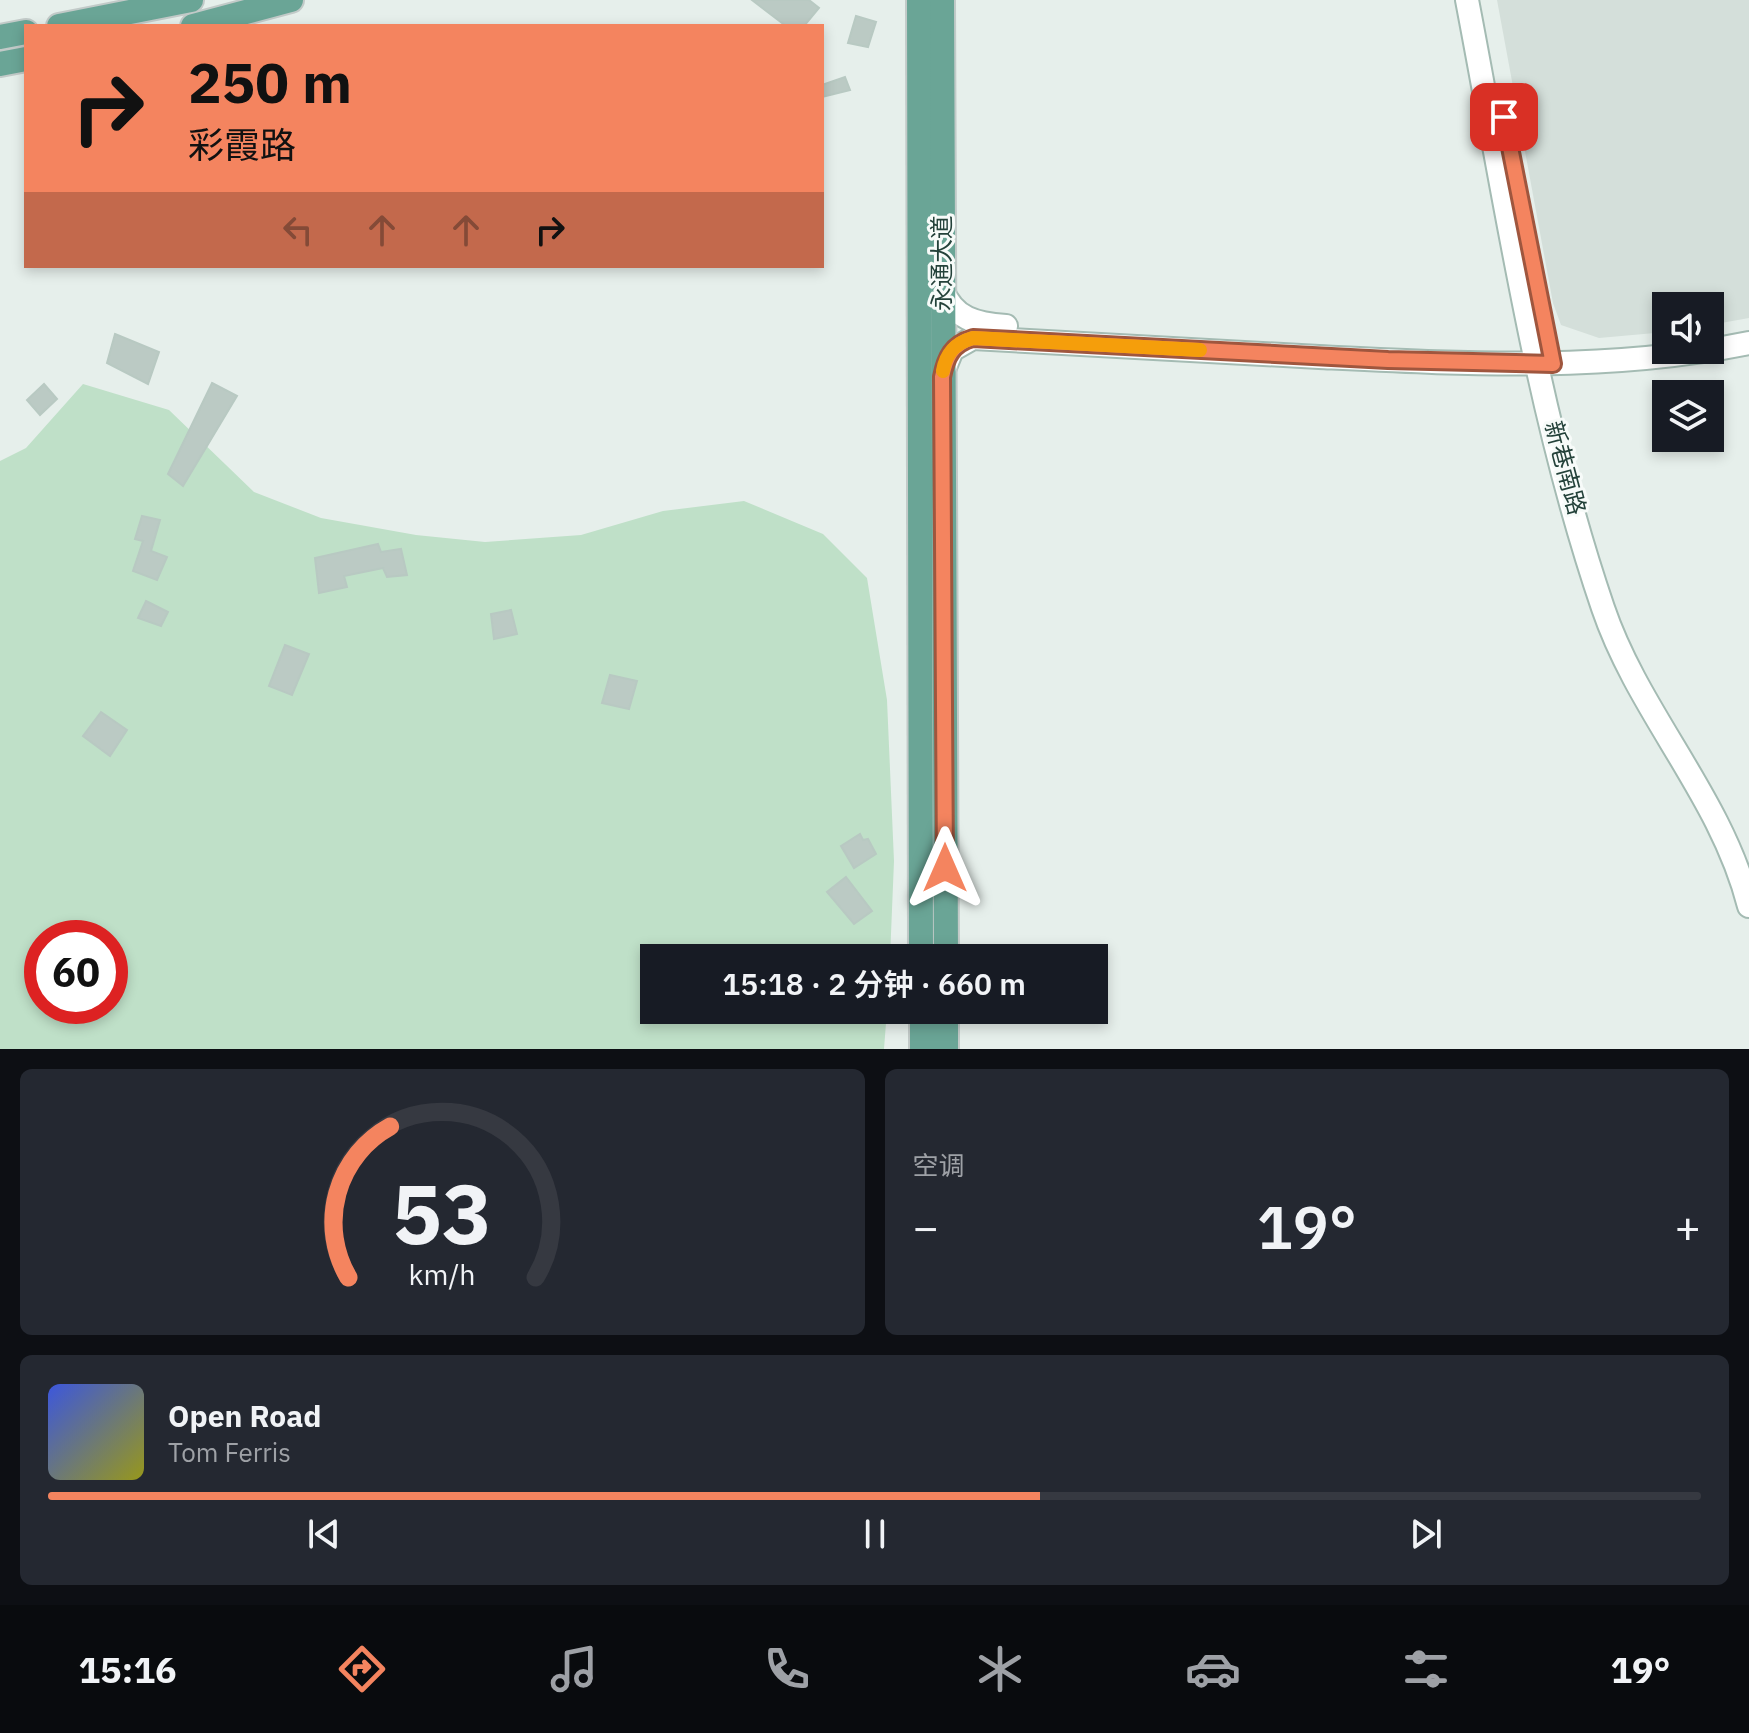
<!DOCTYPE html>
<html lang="zh">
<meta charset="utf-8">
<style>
body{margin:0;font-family:"IBM Plex Sans","Noto Sans SC",sans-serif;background:#242831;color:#f1f3f6;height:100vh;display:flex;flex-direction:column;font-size:30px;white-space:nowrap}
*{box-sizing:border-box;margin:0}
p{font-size:26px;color:#9ea1a6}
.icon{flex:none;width:44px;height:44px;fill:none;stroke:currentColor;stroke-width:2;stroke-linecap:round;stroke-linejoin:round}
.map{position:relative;height:1049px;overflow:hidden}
.drawer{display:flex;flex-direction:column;gap:20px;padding:20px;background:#0d0f14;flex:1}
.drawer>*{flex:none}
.banner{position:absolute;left:24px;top:24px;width:800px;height:244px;border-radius:0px;box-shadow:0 4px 12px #0003;background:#f4845f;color:#111;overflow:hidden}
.tools{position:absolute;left:1652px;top:292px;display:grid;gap:16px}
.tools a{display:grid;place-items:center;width:72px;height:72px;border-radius:0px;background:#171b24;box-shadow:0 4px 12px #0003;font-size:40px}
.speed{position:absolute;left:24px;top:920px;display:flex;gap:16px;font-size:40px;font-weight:700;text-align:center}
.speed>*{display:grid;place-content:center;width:104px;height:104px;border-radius:50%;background:#171b24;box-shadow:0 4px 12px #0003;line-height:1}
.speed .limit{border:12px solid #d22;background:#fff;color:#111}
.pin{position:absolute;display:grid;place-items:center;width:68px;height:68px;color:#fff;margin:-34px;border-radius:16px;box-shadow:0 4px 12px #0006}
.me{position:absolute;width:88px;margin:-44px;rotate:0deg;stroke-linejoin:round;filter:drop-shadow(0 0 6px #0008)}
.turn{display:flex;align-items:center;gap:28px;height:168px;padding:0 32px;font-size:36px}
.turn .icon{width:104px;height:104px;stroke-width:2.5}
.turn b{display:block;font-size:56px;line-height:68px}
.lanes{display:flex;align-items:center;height:76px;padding:0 32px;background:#0003;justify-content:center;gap:40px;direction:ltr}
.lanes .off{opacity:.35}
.big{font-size:60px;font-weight:600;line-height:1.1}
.drawer .widget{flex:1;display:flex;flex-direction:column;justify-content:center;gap:12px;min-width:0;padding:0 28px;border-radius:12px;background:#242831}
.drawer .dial{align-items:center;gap:0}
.dial svg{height:208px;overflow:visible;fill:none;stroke:#363941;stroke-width:7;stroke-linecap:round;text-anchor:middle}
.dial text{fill:#f1f3f6;stroke:none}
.song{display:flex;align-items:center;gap:24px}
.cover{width:96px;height:96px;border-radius:12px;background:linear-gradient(135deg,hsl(230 70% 55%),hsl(60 70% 35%))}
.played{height:8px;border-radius:4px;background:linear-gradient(90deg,#f4845f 60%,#363941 60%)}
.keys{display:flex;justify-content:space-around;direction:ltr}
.heat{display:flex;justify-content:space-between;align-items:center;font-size:44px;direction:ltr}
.drawer .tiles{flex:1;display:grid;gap:20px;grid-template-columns:1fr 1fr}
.widget:last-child{grid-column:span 2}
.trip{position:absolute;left:640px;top:944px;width:468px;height:80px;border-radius:0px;background:#171b24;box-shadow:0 4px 12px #0003;font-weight:600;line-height:80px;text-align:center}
.tabs{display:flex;height:128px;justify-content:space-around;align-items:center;background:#090b0e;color:#9ea1a6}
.tabs .icon{width:56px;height:56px}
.tabs .on{color:#f4845f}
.tabs b{font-size:36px;color:#f1f3f6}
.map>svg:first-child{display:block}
.built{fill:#d4dfda}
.green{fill:#bfe0c8;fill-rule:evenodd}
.building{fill:#bbcac4;stroke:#b8c9c2;stroke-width:2}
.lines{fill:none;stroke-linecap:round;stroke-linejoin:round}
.secondary-casing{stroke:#a4bbb3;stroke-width:26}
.primary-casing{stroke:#c2cac8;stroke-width:28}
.secondary{stroke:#fff;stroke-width:22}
.primary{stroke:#6aa596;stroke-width:24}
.route-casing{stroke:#9f563e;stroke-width:20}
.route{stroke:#f4845f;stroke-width:14}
.slow{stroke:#f59e0b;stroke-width:14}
.labels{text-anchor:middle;stroke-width:6;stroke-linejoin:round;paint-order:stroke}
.street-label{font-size:24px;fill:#24423a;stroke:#f7fbf9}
</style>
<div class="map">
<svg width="1749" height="1049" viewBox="0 0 1749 1049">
<rect width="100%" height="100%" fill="#e6efeb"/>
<!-- built -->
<polygon class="built" points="1497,0 1749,0 1749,318 1710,325 1710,306 1666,306 1666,332 1599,338 1561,325 1553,303"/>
<!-- green -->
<path class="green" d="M 83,384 L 169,410 L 254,492 L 321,518 L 416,535 L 485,542 L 581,535 L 663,511 L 744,501 L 823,534 L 867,578 L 887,700 L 894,861 L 890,958 L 654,958 L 654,1010 L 887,1010 L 884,1049 L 0,1049 L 0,461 L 26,448 ZM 42,938 L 110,938 L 110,1006 L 42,1006 Z"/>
<!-- building -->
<g class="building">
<polygon points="752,0 809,0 819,8 804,26 786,26"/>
<polygon points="856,16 876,22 868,47 848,43"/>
<polygon points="845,77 850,90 822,97 822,85"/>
<polygon points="115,334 159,352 148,384 107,363"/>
<polygon points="212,383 237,396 183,486 168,474"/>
<polygon points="44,384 57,399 40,415 27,400"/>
<polygon points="142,516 160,520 151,551 167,557 157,580 133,571 143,541 135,539"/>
<polygon points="378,544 381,552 401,549 407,575 387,577 383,568 344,576 347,587 319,593 315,558"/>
<polygon points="146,601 168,612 161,626 138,618"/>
<polygon points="511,610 517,634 494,639 491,614"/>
<polygon points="285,645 309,654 292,695 269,686"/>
<polygon points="610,675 637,681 629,709 602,703"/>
<polygon points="101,712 127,730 110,756 83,736"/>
<polygon points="860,834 863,840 868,839 876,854 854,868 841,846"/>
<polygon points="846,877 872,911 854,924 827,892"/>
</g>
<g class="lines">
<!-- secondary casing -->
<g class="secondary-casing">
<g id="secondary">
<path d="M 1467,0 C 1506,203 1536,412 1603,608 C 1639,714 1721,796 1749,906"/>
<path d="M 942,289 C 954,319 976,324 1006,326"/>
<path d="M 943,372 L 952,350 L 973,338 C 1089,344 1204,351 1319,357 C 1464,364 1606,372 1749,343"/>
</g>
</g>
<!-- primary casing -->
<g class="primary-casing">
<g id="primary">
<polyline points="919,0 921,958"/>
<polyline points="942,0 946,958"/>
<polyline points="59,26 191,0"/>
<polyline points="193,26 291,0"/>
<polyline points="0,37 26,32"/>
<polyline points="0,64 26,59"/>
<polyline points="922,1010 922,1049"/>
<polyline points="946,1049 946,1010"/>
</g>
</g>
<!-- secondary -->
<use href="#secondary" class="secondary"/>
<!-- primary -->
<use href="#primary" class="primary"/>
</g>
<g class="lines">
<!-- route casing -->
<g class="route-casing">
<path id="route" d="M 945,868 L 942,377 C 946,357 952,344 973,338 L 1388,360 L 1553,364 L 1504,117"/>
</g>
<!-- route -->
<use href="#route" class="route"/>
<!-- slow -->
<path class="slow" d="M 943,371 C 946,353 955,343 973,338 L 1200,350"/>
</g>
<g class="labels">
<!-- street labels -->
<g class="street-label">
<text transform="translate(942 263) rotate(-90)" y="8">永通大道</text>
<text transform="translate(1565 468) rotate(75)" y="8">新巷南路</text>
</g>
</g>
</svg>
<div class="tools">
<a><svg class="icon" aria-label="sound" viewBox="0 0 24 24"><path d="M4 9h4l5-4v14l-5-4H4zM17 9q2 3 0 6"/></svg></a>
<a><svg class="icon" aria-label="layers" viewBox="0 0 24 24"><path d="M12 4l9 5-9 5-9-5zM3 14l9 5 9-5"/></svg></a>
</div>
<div class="speed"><div class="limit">60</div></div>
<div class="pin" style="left:1504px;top:117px;background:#d93025"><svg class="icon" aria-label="arrive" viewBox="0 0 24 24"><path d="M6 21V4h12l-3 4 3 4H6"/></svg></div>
<svg class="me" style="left:945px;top:868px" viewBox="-20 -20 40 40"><path d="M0-17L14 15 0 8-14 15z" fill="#f4845f" stroke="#fff" stroke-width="4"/></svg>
<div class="trip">15:18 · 2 分钟 · 660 m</div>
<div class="banner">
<div class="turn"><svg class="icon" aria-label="right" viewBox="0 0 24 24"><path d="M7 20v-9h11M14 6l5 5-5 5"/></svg><div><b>250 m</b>彩霞路</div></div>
<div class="lanes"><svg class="icon off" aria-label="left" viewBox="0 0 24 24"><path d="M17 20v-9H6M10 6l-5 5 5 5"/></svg><svg class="icon off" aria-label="ahead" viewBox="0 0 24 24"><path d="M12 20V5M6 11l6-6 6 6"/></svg><svg class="icon off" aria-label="ahead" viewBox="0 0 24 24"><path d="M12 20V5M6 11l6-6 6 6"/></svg><svg class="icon" aria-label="right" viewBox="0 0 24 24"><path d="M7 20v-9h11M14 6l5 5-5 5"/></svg></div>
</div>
</div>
<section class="drawer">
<div class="tiles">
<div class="widget dial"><svg viewBox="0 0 100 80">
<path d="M14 69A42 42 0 1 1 86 69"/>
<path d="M14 69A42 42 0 0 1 30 11" stroke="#f4845f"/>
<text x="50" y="56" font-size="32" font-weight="700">53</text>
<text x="50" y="72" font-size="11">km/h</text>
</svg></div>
<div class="widget"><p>空调</p>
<div class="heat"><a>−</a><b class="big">19°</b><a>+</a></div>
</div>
<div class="widget">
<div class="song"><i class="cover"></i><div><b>Open Road</b><p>Tom Ferris</p></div></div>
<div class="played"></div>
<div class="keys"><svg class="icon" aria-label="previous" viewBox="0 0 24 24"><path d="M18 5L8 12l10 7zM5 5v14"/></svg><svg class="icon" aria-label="pause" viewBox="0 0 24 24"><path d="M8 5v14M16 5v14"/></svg><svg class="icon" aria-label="next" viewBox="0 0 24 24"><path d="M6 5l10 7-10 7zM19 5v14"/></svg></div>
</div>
</div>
</section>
<nav class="tabs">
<b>15:16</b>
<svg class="icon on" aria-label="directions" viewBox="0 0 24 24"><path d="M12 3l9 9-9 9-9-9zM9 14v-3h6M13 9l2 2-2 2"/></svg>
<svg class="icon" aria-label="music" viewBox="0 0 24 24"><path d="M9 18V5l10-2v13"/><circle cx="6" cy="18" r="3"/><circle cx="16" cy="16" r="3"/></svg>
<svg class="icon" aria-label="phone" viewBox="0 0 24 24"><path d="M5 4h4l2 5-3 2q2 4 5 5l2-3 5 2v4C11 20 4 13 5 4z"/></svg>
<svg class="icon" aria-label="climate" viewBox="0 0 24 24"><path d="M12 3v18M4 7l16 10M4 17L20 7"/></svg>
<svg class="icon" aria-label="car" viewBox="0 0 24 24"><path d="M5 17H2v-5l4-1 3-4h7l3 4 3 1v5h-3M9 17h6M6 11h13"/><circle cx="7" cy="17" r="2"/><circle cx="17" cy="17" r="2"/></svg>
<svg class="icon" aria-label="filters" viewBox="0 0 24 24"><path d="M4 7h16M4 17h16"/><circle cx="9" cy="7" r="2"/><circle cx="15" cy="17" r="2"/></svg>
<b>19°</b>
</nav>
